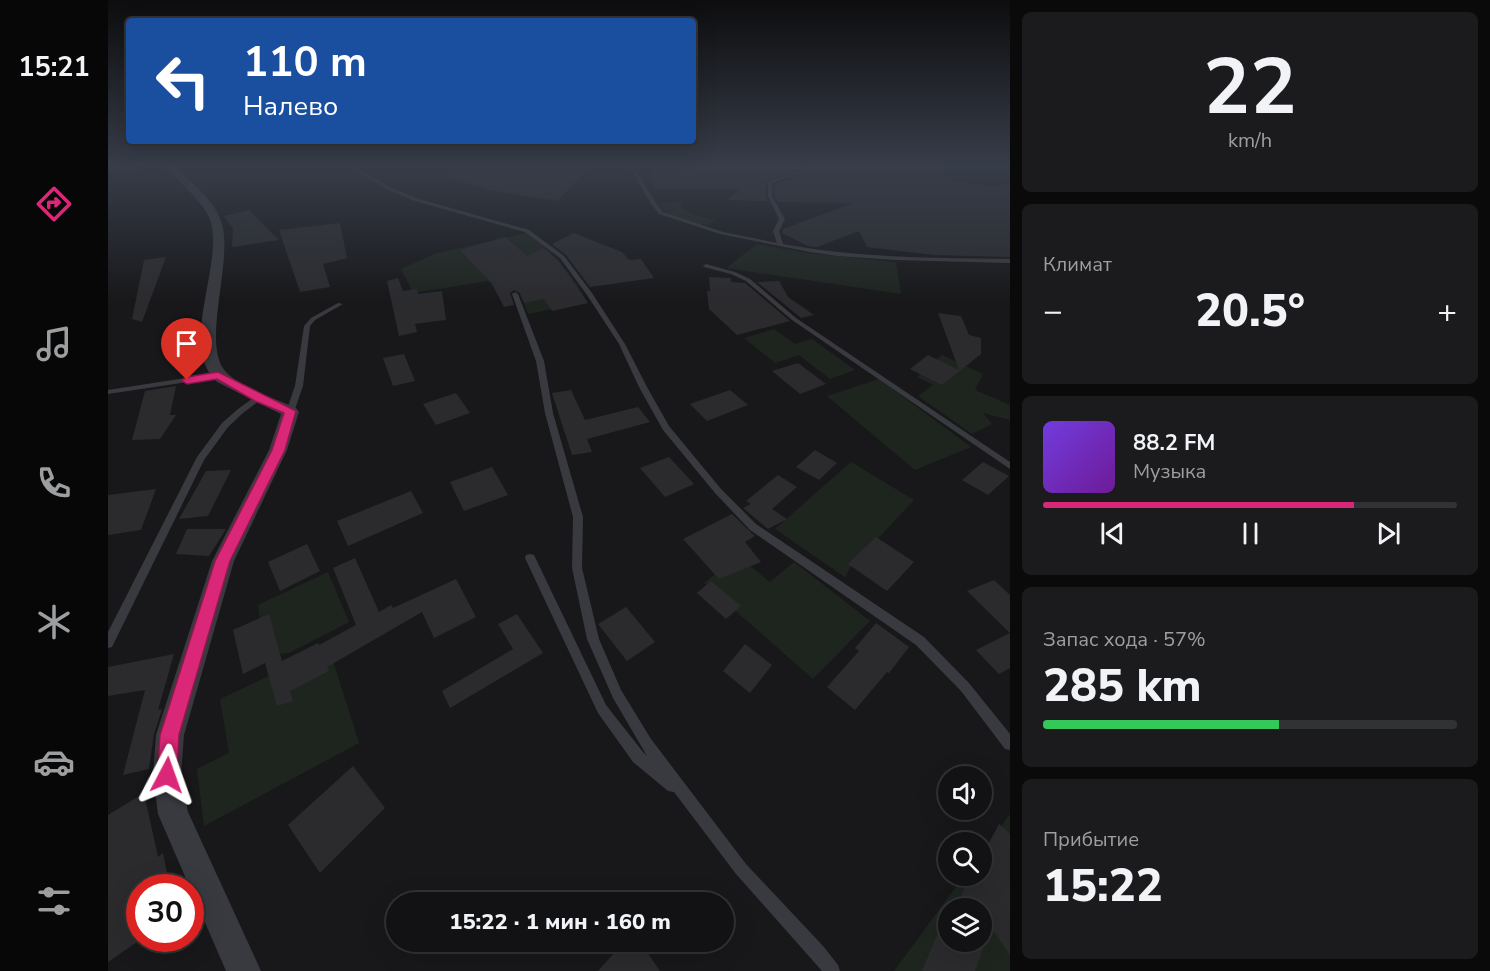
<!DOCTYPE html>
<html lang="ru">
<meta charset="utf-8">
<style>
body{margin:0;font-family:"Nunito Sans",sans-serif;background:#1b1b1d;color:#f1f3f6;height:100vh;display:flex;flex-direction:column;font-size:22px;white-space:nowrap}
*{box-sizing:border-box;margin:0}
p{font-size:20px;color:#9c9ea0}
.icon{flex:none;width:33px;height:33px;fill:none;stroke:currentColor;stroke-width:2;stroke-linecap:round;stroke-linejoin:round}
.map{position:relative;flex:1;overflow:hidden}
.side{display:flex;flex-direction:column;gap:12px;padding:12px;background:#0a0a0b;width:480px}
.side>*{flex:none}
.top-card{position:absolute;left:18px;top:18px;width:570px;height:126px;border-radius:6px;box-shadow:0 6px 24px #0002,0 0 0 2px #313234;background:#1a4fa0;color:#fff;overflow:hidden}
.controls{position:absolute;left:830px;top:766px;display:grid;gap:12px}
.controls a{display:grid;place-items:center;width:54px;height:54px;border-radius:50%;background:#121214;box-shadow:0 6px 24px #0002,0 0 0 2px #313234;font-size:30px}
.speed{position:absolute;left:18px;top:874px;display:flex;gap:12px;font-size:30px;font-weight:700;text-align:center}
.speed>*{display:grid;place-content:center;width:78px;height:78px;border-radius:50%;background:#121214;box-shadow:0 6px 24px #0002,0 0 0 2px #313234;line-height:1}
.speed .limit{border:9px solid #d22;background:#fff;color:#111}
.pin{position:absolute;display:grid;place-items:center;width:51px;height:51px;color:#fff;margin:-62px -26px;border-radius:50% 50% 50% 0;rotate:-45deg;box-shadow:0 0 6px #0007}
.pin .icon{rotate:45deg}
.me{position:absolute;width:66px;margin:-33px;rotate:4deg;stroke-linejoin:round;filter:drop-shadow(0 0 4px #0008)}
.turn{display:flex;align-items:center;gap:21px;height:126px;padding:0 18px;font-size:27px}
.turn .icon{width:78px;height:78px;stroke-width:2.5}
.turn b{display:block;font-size:42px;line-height:51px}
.big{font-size:45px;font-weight:800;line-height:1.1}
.side .widget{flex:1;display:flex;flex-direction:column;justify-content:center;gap:9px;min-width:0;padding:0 21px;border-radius:9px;background:#1b1b1d}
.side .dial{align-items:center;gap:0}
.dial b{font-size:78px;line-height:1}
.song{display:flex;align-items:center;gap:18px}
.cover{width:72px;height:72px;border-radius:9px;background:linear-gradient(135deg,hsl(260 70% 55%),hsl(280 70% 35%))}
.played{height:6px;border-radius:3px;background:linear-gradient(90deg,#db2777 75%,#313234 75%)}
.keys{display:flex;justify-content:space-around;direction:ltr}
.heat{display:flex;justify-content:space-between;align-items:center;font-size:33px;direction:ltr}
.charge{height:9px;border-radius:4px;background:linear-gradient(90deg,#34c759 57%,#313234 0)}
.trip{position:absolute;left:278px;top:892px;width:348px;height:60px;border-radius:30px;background:#121214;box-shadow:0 6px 24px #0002,0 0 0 2px #313234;font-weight:800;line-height:60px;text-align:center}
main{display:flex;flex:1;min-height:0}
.menu{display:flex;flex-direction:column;width:108px;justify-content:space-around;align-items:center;background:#070708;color:#9c9ea0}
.menu .icon{width:42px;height:42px}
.menu .selected{color:#db2777}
.menu b{font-size:27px;color:#f1f3f6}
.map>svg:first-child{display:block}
.green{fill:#1e251f;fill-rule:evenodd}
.building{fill:#2b2b2e}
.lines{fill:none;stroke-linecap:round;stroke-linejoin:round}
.lane{fill:#393a3f;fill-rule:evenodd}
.street{fill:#393a3f;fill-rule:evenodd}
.route{fill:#db2777;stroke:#8e194d;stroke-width:1.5}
</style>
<main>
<nav class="menu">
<b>15:21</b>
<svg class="icon selected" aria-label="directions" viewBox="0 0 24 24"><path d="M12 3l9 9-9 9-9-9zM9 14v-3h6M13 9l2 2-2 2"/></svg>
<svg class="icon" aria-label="music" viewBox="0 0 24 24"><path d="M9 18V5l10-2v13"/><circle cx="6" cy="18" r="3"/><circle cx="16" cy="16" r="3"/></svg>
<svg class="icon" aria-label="phone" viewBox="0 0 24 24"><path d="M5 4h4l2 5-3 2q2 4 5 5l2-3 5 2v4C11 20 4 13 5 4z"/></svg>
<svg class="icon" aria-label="climate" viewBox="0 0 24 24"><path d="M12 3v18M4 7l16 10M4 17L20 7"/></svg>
<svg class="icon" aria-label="car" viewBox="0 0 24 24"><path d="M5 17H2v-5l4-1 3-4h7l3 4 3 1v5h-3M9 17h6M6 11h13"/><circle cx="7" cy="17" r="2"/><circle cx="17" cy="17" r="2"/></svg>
<svg class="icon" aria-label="filters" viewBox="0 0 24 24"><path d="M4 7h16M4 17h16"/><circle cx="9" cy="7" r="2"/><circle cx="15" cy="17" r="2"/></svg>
</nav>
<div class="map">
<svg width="902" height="971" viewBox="0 0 902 971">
<rect width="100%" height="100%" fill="#18181a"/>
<!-- green -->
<g class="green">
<polygon points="839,165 874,165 902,170 902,176 895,178 869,175 868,182 841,178"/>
<path d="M 573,202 L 573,208 L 586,215 L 608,220 L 599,225 C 579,222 562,218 549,203 Z"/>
<path d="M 419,233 C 443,250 466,276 479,302 L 420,314 L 405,277 L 305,293 L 293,269 L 329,253 Z"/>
<polygon points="649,244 699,253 788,262 793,294 618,268"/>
<polygon points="666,329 687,344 704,339 747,370 722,379 691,355 667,363 636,338"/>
<polygon points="834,355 875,374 867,390 902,405 902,420 875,413 884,424 864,434 810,396 825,385 809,377"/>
<polygon points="771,379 863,447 807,470 719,396"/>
<polygon points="743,462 806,500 742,568 737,577 667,529"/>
<polygon points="630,556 662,582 686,562 762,621 705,679 596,583"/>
<polygon points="220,572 241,622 181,653 156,656 150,605"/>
<polygon points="221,648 251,743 96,826 89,769 121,753 112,699"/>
<path d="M 902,814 L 902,971 L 786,971 L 856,876 L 873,876 L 873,853 ZM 840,909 L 873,909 L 873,942 L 840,942 Z"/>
</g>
<!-- building -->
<g class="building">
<polygon points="362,165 462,165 482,166 450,201 386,191 338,177"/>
<polygon points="540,165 702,165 658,181 658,196 660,201 619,200 632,189 546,189"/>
<polygon points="718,165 835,165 836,175 842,176 843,180 885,186 902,183 902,257 826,255 759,247 751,231 709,247 700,246 674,233 675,229 745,203 670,202 666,195 666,185"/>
<polygon points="141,210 171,240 124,247 125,228 115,216"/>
<polygon points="232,223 239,258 215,264 222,287 192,292 171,230"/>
<polygon points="466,233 514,252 521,260 533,259 546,278 482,287 458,255 444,244"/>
<polygon points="397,237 419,256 435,248 450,260 480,303 444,311 436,299 416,303 412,293 406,290 402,293 406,305 396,307 384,284 352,250"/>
<polygon points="58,257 34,322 24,319 36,260"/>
<polygon points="601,277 623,278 623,282 637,283 682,321 629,335 601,309 599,291 602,291"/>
<polygon points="290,278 295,291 309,289 310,294 334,291 338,320 307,324 309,332 291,336 279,281"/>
<polygon points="671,281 680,297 706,315 693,318 649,282"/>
<polygon points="830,313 853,316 861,335 873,338 873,354 834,385 802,369 820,355 851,370"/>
<polygon points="296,354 307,381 285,386 275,358"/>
<polygon points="690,363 718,384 692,394 664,371"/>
<polygon points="68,386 62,415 68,415 52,439 24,440 37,391"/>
<polygon points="463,390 477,420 530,407 542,422 479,439 484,452 464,455 444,393"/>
<polygon points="622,390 640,405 599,421 582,404"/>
<polygon points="348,393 362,413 328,425 315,404"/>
<polygon points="707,450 729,463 711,480 688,467"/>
<polygon points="561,457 586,484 557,497 532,468"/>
<polygon points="875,462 901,476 880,495 854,480"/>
<polygon points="384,467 400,495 356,511 342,482"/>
<polygon points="123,470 100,516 71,519 98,471"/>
<polygon points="670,475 689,487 664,509 679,519 660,529 635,508 643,504 638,501"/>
<polygon points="48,489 33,530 0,535 0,495"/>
<polygon points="303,491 315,513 240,546 229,521"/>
<polygon points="624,514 647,536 637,542 653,562 611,579 575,539"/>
<polygon points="79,529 118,529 101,556 68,554"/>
<polygon points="768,537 806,562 779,591 740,564"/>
<polygon points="199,544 212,571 172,591 160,562"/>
<polygon points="247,558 271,612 283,605 285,608 348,579 368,617 326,638 314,612 219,667 221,671 182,691 185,701 169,706 157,663 135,674 125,630 161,614 174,661 210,643 211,645 248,625 225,568"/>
<polygon points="886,580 902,595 902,668 891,674 868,650 902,633 859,591"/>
<polygon points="603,581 633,606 618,619 589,593"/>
<polygon points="518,607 547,642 519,661 490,624"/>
<polygon points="409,614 435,653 342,708 334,691 405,649 390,624"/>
<polygon points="768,623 801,647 781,673 779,672 747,710 719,687 751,651 747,648"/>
<polygon points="637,644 664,665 642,693 615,671"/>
<polygon points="66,654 50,710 54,709 46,734 41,769 15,775 37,690 0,696 0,667"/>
<polygon points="245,766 277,808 212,873 180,825"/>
<polygon points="36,793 50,857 55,853 62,888 32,888 32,940 0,962 0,815"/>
<polygon points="891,824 902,834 902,955 883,927 867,971 814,971 833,925 836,927 840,920 840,942 873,942 873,909 846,909 863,876 873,876 873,858"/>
<polygon points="516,942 532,942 552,971 490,971"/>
</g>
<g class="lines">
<!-- lane -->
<g class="lane">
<polygon points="238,165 243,165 286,189 311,199 421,230 456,256 484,293 517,344 539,387 561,426 613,489 648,524 816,637 861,683 902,734 902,750 897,749 853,691 808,645 642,530 607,493 555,430 531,387 511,344 479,295 452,258 417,232 307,201 282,191"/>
<path d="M 521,165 L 525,165 L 548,203 L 555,212 L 615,232 L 669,243 L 665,231 L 671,219 L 660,196 L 660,182 L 709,165 L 716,165 L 664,183 L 664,196 L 677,219 L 671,231 L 675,244 C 750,258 826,258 902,259 L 902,263 L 787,260 L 730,256 L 702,252 L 612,234 L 551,214 L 543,204 Z"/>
<polygon points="598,264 627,272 642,279 688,318 902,462 902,469 684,320 638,281 623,274 596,267 595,266"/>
<polygon points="407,292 410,294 436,361 445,413 475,517 474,568 491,639 513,690 543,739 638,864 716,947 730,965 732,971 714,971 628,874 566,792 560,791 525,762 490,713 417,558 418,555 422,554 426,555 498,705 535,752 539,756 505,698 479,639 464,568 465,517 437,413 428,361 404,294"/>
<polygon points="230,303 235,304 207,320 202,326 195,386 186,412 185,414 179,414 178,412 187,386 196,326 203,318"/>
<polygon points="110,373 113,373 113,377 0,394 0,390"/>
<polygon points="148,396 154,396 155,398 135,413 120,427 96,460 4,647 0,648 0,632 89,457 114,423 130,409"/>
</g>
<!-- street -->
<path class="street" d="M 56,165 L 66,165 C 81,181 106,199 113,221 C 127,259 91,347 119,373 C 136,390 166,398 188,408 L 191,412 L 179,450 L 126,561 L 76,735 L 73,775 L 80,812 L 153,971 L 118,971 L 50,814 L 45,775 L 48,735 L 104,561 L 161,450 L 173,414 L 109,382 C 70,346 115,268 103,222 C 97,202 69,181 56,165 Z"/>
</g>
<!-- sky -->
<linearGradient id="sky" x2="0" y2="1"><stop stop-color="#0d0d0e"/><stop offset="0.55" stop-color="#373d49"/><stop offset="1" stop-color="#373d49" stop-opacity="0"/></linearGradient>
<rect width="902" height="301" fill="url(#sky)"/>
<!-- route -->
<polygon class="route" points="110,372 188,411 177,450 122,561 71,735 69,775 66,782 59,785 52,782 49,775 52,735 107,561 164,450 176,413 147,401 109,379 79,384 73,380 79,377"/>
</svg>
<div class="controls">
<a><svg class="icon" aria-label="sound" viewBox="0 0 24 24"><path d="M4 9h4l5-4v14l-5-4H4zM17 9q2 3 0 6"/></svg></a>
<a><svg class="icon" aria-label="search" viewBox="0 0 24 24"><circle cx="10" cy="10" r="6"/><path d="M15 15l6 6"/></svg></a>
<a><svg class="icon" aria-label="layers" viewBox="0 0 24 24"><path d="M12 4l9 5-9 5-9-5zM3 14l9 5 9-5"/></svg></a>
</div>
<div class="speed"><div class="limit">30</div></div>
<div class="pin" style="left:79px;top:380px;background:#d93025"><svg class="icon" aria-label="arrive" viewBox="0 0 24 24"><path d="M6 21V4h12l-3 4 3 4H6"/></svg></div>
<svg class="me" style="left:59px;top:775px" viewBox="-20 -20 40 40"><path d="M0-17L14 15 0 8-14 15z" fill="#db2777" stroke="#fff" stroke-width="4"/></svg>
<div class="trip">15:22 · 1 мин · 160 m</div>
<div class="top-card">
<div class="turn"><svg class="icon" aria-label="left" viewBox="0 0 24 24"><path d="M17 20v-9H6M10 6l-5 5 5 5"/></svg><div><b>110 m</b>Налево</div></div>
</div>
</div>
<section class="side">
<div class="widget dial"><b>22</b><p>km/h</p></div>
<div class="widget"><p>Климат</p>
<div class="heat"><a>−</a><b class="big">20.5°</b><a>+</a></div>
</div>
<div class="widget">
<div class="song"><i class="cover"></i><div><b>88.2 FM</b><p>Музыка</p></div></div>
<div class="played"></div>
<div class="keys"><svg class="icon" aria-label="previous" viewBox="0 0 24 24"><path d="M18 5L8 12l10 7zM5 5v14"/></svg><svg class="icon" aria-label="pause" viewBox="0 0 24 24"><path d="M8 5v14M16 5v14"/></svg><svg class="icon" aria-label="next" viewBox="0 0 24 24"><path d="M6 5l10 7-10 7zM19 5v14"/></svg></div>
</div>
<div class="widget"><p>Запас хода · 57%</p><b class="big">285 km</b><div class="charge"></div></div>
<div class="widget"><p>Прибытие</p><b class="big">15:22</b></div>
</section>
</main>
